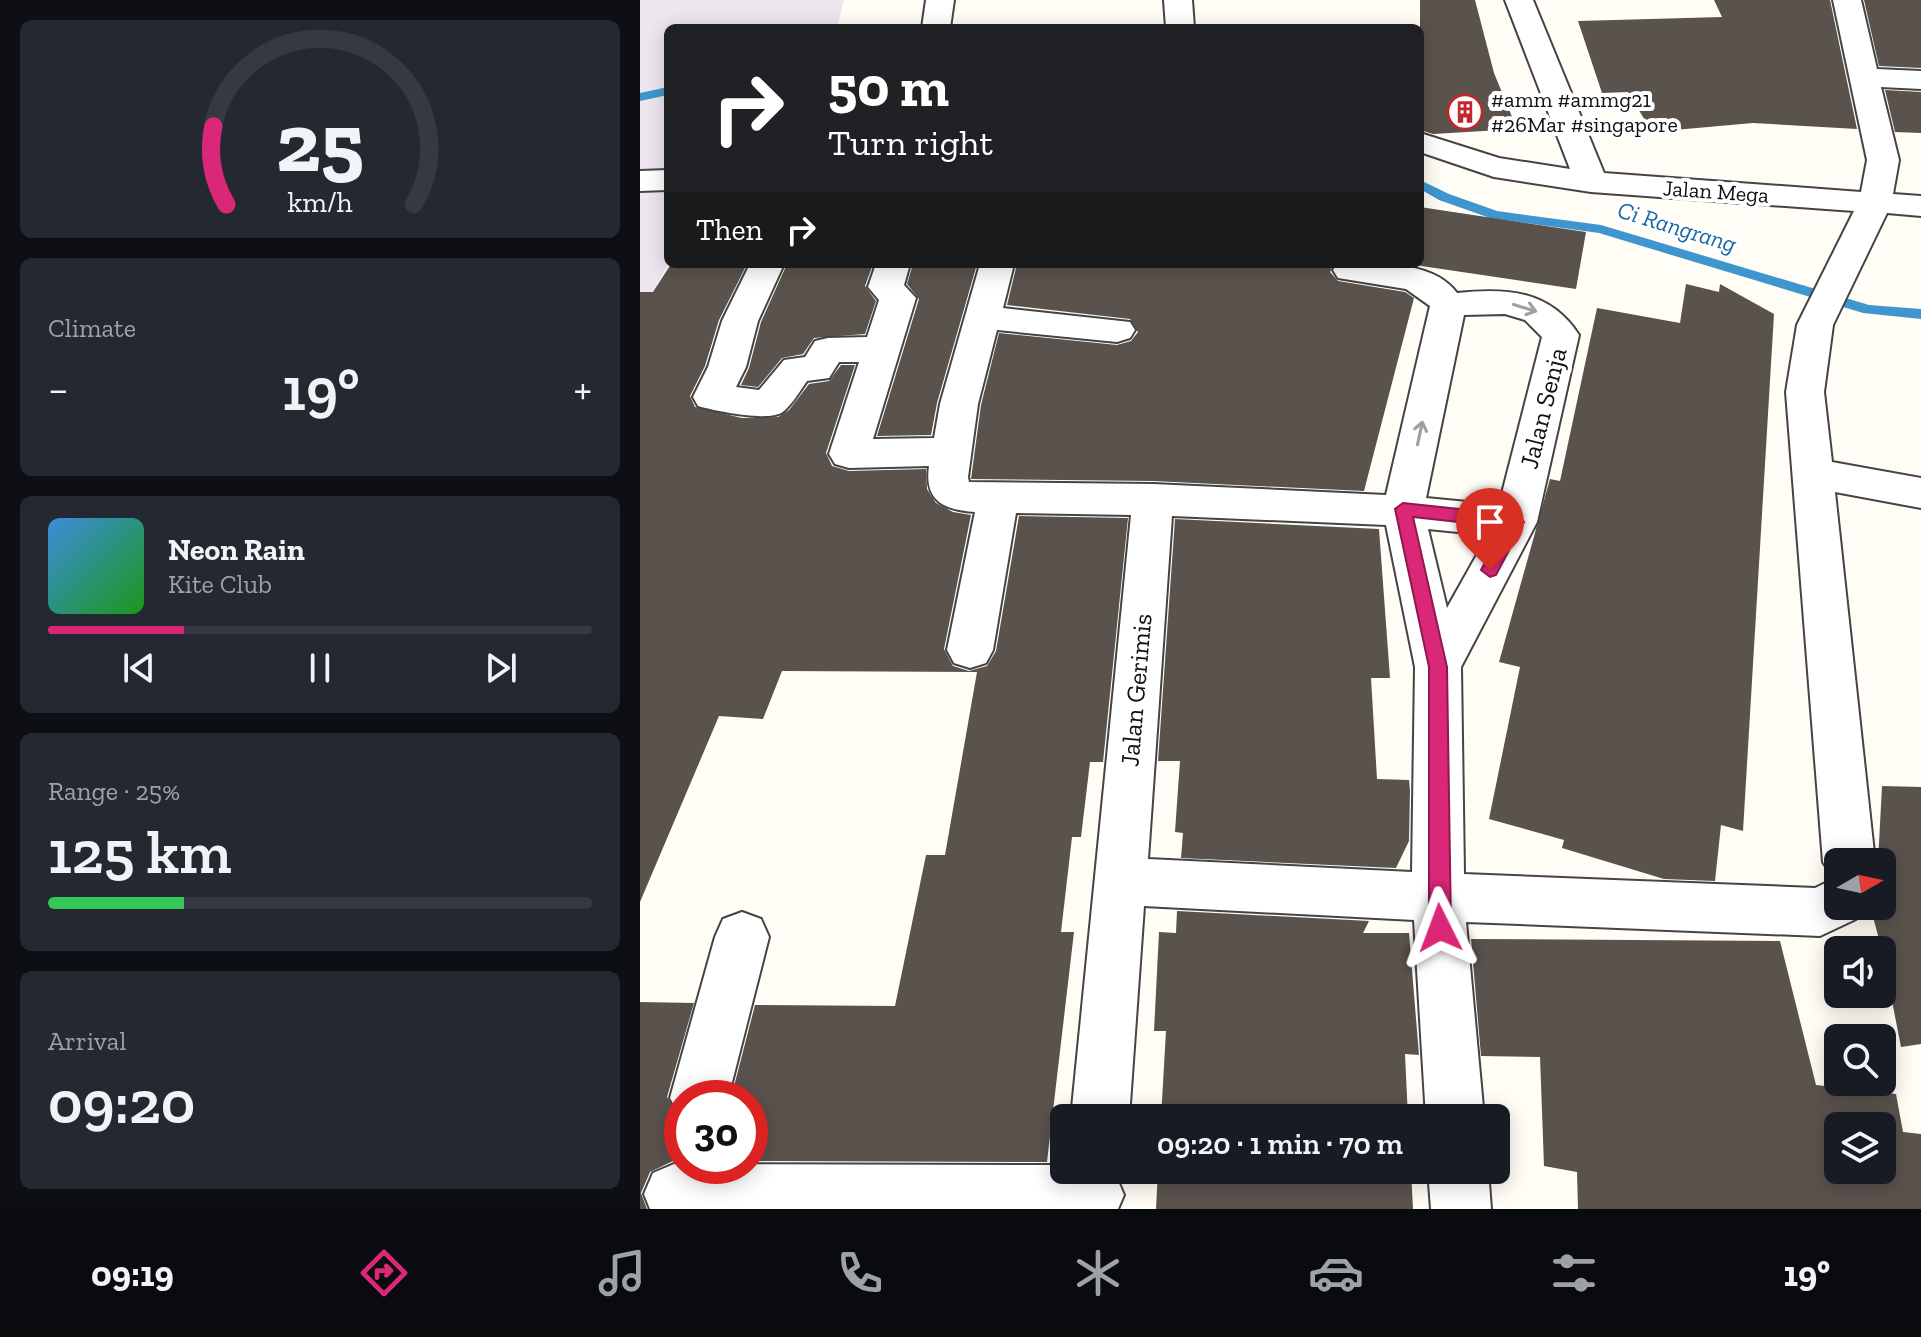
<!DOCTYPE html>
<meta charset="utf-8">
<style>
body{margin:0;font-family:"Zilla Slab",serif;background:#242831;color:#f1f3f6;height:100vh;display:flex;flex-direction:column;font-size:30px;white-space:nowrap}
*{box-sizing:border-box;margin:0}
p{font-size:26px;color:#9ea1a6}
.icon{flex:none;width:44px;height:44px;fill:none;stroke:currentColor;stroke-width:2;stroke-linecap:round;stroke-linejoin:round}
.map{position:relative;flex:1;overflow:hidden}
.details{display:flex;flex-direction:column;gap:20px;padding:20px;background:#0d0f14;width:640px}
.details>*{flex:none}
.hud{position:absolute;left:24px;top:24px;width:760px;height:244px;border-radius:12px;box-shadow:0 4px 20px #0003;background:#202124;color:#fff;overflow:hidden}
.needle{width:52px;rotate:81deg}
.buttons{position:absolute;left:1184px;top:848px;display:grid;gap:16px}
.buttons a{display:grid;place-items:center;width:72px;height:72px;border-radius:12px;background:#171b24;box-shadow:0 4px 20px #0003;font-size:40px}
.speed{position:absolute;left:24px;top:1080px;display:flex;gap:16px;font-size:40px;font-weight:700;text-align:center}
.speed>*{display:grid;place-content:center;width:104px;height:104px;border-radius:50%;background:#171b24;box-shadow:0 4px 20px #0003;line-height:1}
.speed .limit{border:12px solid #d22;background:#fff;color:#111}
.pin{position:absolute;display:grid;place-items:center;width:68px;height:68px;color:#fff;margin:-82px -34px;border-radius:50% 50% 50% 0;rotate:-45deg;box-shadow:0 0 8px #0007}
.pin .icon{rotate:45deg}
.me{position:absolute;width:88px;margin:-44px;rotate:357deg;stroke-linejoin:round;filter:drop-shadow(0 0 6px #0008)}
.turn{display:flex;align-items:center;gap:28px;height:168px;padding:0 32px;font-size:36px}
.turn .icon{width:104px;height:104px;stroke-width:2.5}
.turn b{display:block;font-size:56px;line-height:68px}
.then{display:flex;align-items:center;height:76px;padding:0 32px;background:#0003;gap:16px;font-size:30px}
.big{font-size:60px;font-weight:600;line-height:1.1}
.details .tile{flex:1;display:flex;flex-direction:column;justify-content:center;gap:12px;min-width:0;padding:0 28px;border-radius:12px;background:#242831}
.details .dial{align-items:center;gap:0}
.dial svg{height:208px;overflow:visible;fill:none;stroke:#363941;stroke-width:7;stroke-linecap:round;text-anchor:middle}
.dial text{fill:#f1f3f6;stroke:none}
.song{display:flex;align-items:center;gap:24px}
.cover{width:96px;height:96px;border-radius:12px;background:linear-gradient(135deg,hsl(210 70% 55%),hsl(120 70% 35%))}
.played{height:8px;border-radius:4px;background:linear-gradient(90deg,#db2777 25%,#363941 25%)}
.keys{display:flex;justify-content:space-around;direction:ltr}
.heat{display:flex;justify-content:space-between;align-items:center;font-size:44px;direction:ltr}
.charge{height:12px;border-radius:6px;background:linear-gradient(90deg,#34c759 25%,#363941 0)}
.trip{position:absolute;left:410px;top:1104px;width:460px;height:80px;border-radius:12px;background:#171b24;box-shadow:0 4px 20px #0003;font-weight:600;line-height:80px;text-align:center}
.dock{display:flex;height:128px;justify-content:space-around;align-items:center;background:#090b0e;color:#9ea1a6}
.dock .icon{width:56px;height:56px}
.dock .on{color:#db2777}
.dock b{font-size:36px;color:#f1f3f6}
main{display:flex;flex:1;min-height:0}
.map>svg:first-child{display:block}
.industrial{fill:#eee6ef}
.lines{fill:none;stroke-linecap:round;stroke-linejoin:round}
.stream{fill:#3f96cf;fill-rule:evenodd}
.building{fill:#5a524d;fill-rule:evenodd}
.minor-casing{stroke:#444;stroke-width:4}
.minor{fill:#fff;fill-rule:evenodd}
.oneway{stroke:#a0a0a0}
.route{fill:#db2777;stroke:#8e194d;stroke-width:2}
.labels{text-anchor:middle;stroke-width:8;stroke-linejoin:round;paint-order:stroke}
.far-poi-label{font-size:22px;fill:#111;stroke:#fff;text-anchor:start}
.far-street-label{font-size:22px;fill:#111;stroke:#fff}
.far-water-label{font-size:24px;font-style:italic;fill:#1768a6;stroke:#fff}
.street-label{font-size:26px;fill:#111;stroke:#fff}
</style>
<main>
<section class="details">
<div class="tile dial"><svg viewBox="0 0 100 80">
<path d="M14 69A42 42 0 1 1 86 69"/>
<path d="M14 69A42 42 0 0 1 9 39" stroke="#db2777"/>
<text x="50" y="56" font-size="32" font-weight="700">25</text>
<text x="50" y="72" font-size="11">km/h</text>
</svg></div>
<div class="tile"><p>Climate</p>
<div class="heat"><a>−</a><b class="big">19°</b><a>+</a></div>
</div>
<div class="tile">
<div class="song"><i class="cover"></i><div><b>Neon Rain</b><p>Kite Club</p></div></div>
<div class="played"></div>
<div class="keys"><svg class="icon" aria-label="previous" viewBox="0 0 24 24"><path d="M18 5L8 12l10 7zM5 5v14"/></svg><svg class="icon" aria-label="pause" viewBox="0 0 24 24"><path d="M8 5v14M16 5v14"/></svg><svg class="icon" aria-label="next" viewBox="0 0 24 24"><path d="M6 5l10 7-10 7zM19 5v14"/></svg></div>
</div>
<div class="tile"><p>Range · 25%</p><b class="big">125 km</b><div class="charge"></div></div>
<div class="tile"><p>Arrival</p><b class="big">09:20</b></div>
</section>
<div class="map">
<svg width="1281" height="1209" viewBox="0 0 1281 1209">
<rect width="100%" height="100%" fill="#fffdf5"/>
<!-- industrial -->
<polygon class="industrial" points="0,0 204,0 197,28 28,28 28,263 0,320"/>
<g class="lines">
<!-- stream -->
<g class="stream">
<polygon points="28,87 28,95 0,101 0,93"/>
<polygon points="780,180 809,194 857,211 961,225 1229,305 1281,309 1281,319 1223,313 959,233 850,218 799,200 780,189"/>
</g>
</g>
<!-- building -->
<g class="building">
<polygon points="780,0 835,0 854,73 877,129 793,134 780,130"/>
<polygon points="1074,0 1190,0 1217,129 1113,123 1012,132 988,92 962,93 938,21 1082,17"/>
<polygon points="1224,0 1281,0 1281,68 1239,66"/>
<polygon points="1245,90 1281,92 1281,133 1255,132"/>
<polygon points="780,207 946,232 936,289 768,264 780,264"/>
<polygon points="31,264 107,264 79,320 65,366 50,396 55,407 102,418 138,417 149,410 169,384 189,381 201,365 215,365 186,453 192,466 209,471 286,469 287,489 296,503 313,512 331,515 304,649 313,666 329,671 347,666 356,651 379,516 488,518 463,762 450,762 441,837 432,837 421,932 434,932 407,1162 110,1161 110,1098 91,1098 115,1005 255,1006 286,855 305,855 337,672 142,671 123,719 79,716 0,902 0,292 13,292"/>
<polygon points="147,264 233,264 225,286 236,301 225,334 174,338 163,354 142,358 118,387 101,385 109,368 121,322"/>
<polygon points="273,264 337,264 297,403 291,435 237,436 279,299 267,284"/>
<polygon points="377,264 693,264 690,272 698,281 765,292 774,298 724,491 513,481 331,479 341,405 359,333 477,345 491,341 498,332 490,319 367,305"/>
<polygon points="1046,284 1079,292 1080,284 1134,314 1103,831 1081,825 1075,881 1024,879 922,848 924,840 849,819 880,667 859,662 910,479 920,481 957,308 1040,323"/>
<polygon points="535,519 739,529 750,678 731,678 737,779 769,780 770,790 769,841 756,868 541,858 543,833 535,832 540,761 518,761"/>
<polygon points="1242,786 1281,787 1281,1044 1261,1047 1242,950 1230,906 1242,906 1242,862 1238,862"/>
<polygon points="537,911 729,921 723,933 769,933 779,1055 765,1054 768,1118 521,1118 526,1031 514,1031 519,932 536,933"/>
<path d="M 831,939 L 1140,941 L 1176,1085 L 1256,1094 L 1263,1132 L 1281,1134 L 1281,1209 L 938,1209 L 937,1172 L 904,1166 L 900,1057 L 841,1056 ZM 1198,1126 L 1242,1126 L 1242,1170 L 1198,1170 Z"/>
<polygon points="0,1002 54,1003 27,1097 42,1123 42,1161 33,1161 10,1172 1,1193 7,1209 0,1209"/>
<polygon points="518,1170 771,1170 773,1209 516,1209"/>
</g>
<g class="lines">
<!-- minor casing -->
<g class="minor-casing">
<g id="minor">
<polygon points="286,0 314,0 310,28 282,28"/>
<polygon points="524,0 552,0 554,28 526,28"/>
<path d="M 865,0 L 893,0 L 964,173 L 1221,192 L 1227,160 L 1193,0 L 1221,0 L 1237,69 L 1281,71 L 1281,89 L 1241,87 L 1259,160 L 1253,194 L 1281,196 L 1281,216 L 1247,213 L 1193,325 L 1184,392 L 1192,462 L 1281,478 L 1281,508 L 1195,492 L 1235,862 L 1198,862 L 1198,906 L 1222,906 L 1216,919 L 1180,936 L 826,922 L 844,1118 L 786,1118 L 774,920 L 504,906 L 489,1118 L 431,1118 L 491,515 L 376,513 L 353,650 L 346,663 L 330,668 L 314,663 L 307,650 L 335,512 C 304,510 284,501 289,466 L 209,468 L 195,464 L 189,454 L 219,362 L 199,362 L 189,378 L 167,381 C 160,391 153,403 144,411 C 131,423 76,411 58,406 L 53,397 L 68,367 L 82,321 L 110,264 L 144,264 L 118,321 L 106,367 L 96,387 L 119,390 L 144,360 L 165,357 L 175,341 L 188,338 L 227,337 L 239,300 L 228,287 L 236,264 L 270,264 L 264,285 L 276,298 L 233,439 L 294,438 L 300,404 L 340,264 L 374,264 L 363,308 L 490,322 L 495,330 L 490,338 L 477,342 L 357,330 L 338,404 L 328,477 L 329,482 L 513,484 L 746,495 L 790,306 L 766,289 L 698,278 L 693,270 L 697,264 C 734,264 792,259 817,293 C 867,288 910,290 939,335 L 897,522 L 821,667 L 824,874 L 1175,888 L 1194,879 L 1183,862 L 1146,392 L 1157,325 L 1214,211 L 951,192 L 854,177 L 780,152 L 780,133 L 859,158 L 930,169 ZM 865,314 L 885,320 L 902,337 L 859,505 L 786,498 L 824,315 ZM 532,516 L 746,525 L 775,667 L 772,872 L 508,859 ZM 788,529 L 848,535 L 807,608 Z"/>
<polygon points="28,170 28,190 0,191 0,171"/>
<polygon points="102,912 121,919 129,937 88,1098 42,1098 42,1120 30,1098 75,937 83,919"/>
<polygon points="34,1164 424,1165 424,1170 466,1170 475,1174 484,1195 478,1209 10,1209 4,1194 13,1173"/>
<polygon points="788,1170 848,1170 851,1209 791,1209"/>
</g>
</g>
<!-- minor -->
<use href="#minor" class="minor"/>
</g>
<!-- one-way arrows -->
<defs><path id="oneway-shaft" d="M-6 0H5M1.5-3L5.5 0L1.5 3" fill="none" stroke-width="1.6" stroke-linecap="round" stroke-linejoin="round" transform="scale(2)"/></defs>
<g class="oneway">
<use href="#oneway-shaft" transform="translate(885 308) rotate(17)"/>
<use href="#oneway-shaft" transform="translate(780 433) rotate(-78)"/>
</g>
<!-- route -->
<polygon class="route" points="763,503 876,515 884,522 856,575 850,577 841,570 864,527 773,517 807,667 811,928 808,935 800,938 792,935 789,928 789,667 755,509"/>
<!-- icons -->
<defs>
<g id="building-ring" transform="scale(1.8)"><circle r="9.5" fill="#fff" stroke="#c4262e" stroke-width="1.5"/><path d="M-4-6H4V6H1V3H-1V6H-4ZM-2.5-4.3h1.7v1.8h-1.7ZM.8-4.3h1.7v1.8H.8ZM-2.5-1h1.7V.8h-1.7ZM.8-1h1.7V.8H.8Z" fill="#c4262e"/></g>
</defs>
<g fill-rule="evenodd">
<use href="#building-ring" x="825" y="112"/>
</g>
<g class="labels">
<!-- far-poi labels -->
<g class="far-poi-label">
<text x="851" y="107">#amm #ammg21<tspan x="851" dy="25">#26Mar #singapore</tspan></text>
</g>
<!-- far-street labels -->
<g class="far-street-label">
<text transform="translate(1076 191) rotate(4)" y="8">Jalan Mega</text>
</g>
<!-- far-water labels -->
<g class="far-water-label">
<text transform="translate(1037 227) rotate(17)" y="8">Ci Rangrang</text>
</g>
<!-- street labels -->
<g class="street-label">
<text transform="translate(903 408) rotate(-76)" y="9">Jalan Senja</text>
<text transform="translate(496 690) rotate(-85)" y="9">Jalan Gerimis</text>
</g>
</g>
</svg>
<div class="buttons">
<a><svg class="needle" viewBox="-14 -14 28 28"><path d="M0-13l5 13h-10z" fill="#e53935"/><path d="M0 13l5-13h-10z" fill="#9ea1a6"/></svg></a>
<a><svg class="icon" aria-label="sound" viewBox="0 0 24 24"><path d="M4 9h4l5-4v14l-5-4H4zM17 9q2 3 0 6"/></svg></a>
<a><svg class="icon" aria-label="search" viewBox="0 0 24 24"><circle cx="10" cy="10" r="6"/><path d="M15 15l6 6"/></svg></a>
<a><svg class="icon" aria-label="layers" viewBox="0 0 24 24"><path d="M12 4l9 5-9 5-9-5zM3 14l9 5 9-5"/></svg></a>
</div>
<div class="speed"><div class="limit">30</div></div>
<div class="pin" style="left:850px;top:570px;background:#d93025"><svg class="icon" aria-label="arrive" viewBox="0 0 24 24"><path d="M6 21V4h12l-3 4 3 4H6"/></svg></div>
<svg class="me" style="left:800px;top:928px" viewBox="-20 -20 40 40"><path d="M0-17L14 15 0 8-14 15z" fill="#db2777" stroke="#fff" stroke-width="4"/></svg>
<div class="trip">09:20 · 1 min · 70 m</div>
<div class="hud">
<div class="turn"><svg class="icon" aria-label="right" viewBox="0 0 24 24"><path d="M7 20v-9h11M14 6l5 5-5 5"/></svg><div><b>50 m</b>Turn right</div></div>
<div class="then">Then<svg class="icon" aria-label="right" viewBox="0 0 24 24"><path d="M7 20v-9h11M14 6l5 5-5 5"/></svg></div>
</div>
</div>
</main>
<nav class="dock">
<b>09:19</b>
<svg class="icon on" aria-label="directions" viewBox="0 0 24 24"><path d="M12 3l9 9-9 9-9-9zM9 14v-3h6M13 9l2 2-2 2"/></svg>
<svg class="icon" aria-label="music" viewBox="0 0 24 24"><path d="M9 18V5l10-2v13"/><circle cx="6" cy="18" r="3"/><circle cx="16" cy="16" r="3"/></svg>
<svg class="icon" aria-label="phone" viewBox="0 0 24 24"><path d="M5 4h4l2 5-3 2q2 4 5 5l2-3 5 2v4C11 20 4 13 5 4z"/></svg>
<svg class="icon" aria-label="climate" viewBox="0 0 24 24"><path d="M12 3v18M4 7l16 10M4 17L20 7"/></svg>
<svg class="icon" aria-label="car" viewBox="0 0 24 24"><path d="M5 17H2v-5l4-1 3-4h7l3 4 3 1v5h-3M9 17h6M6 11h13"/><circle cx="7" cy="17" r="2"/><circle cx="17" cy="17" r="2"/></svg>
<svg class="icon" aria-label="filters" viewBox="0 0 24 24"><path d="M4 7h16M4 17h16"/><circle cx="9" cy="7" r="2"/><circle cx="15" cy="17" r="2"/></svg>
<b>19°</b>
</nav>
